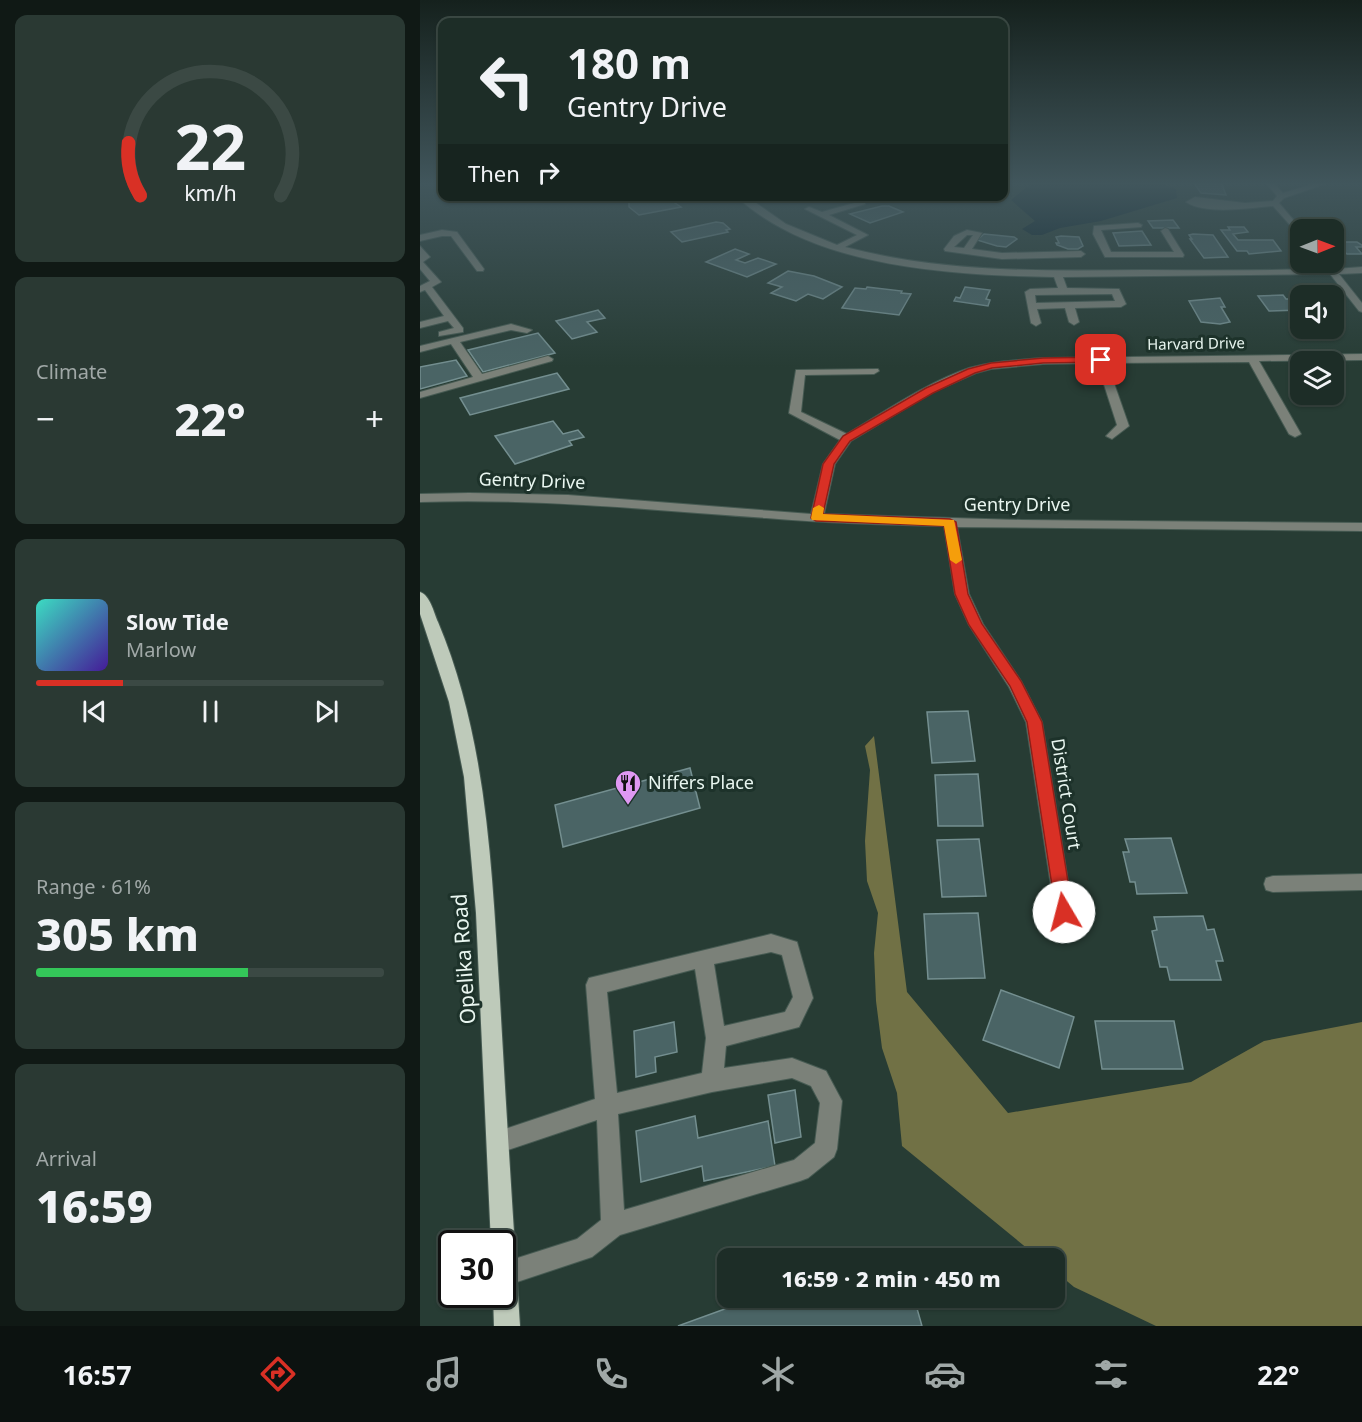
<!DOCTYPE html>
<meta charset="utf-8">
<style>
body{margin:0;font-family:"Noto Sans",sans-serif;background:#2a3933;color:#f1f3f6;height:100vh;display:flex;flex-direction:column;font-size:22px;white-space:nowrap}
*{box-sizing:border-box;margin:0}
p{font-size:20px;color:#a0a8a7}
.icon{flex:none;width:33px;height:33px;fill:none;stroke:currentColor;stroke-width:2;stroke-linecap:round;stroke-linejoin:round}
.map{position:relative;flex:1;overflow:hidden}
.details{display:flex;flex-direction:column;gap:15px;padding:15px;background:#101915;width:420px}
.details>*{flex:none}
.top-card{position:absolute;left:18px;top:18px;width:570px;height:183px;border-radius:12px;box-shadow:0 2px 4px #0004,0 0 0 2px #3b4944;background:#1d2d27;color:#f1f3f6;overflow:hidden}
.needle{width:39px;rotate:89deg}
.buttons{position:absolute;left:870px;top:219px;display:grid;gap:12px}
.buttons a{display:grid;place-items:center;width:54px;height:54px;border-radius:12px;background:#1d2d27;box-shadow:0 2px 4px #0004,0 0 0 2px #3b4944;font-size:30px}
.speed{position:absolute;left:18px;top:1230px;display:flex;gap:12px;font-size:30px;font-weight:700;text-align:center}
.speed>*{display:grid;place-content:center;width:78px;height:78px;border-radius:50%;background:#1d2d27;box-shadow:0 2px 4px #0004,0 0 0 2px #3b4944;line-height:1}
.speed .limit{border:3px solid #111;border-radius:9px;background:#fff;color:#111}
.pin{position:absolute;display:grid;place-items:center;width:51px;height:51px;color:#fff;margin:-26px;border-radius:12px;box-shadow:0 3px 9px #0006}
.me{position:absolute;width:66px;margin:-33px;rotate:352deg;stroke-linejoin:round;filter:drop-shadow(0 0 4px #0008)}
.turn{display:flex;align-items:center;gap:21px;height:126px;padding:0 30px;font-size:27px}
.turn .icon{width:78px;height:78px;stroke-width:2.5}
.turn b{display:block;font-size:42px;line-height:51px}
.then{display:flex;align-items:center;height:57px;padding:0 30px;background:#0003;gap:12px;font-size:22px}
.big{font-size:45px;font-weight:800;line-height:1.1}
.details .widget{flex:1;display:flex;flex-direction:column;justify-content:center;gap:9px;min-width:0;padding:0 21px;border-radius:12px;background:#2a3933}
.details .dial{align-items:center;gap:0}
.dial svg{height:156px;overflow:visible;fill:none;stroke:#3b4944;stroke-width:7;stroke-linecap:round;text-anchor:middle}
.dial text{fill:#f1f3f6;stroke:none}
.song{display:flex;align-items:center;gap:18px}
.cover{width:72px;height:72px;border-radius:9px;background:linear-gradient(135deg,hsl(170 70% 55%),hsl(260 70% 35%))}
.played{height:6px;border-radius:3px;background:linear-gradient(90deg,#d93025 25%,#3b4944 25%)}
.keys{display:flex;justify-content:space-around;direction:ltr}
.heat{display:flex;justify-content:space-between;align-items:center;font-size:33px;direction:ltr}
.charge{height:9px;border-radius:4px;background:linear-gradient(90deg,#34c759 61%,#3b4944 0)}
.trip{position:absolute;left:297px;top:1248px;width:348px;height:60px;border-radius:12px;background:#1d2d27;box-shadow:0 2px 4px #0004,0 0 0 2px #3b4944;font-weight:800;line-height:60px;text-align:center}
.tab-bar{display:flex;height:96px;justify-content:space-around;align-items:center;background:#0c1210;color:#a0a8a7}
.tab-bar .icon{width:42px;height:42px}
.tab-bar .current{color:#d93025}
.tab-bar b{font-size:27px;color:#f1f3f6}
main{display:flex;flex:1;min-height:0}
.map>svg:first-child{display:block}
.forest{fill:#717145}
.water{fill:#061f2a}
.building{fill:#4a6465;stroke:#748f90;stroke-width:1.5}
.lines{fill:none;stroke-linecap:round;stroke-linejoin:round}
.minor-casing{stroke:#465a52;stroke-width:2}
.major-casing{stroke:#465a52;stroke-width:2}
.minor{fill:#7b8179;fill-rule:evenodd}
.major{fill:#becaba;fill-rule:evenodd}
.route{fill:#d93025;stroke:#8d1f18;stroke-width:1.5}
.slow{fill:#f59e0b}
.labels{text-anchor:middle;stroke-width:6;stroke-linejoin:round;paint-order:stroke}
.far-street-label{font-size:15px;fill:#e9f6f0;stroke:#1d322a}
.street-label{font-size:18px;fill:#e9f6f0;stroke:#1d322a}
.poi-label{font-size:18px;fill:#e9f6f0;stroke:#1d322a;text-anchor:start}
.near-street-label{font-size:21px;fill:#e9f6f0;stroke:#1d322a}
</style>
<main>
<section class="details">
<div class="widget dial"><svg viewBox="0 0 100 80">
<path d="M14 69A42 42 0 1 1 86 69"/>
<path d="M14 69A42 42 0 0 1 8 42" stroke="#d93025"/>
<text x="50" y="56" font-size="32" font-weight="700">22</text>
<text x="50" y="72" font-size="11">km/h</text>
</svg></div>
<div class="widget"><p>Climate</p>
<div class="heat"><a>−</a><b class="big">22°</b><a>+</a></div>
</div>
<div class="widget">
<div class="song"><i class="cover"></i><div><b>Slow Tide</b><p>Marlow</p></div></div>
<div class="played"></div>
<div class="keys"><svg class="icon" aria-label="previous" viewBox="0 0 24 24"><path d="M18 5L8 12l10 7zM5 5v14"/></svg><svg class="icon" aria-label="pause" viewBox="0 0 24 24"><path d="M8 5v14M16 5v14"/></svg><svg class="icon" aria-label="next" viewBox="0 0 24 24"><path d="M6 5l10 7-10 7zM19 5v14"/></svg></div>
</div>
<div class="widget"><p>Range · 61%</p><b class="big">305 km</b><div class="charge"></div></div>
<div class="widget"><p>Arrival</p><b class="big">16:59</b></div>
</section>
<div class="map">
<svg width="942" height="1326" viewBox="0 0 942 1326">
<rect width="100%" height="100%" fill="#273c34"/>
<!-- forest -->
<polygon class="forest" points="454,736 487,992 588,1113 771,1082 844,1041 942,1022 942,1326 736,1326 654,1287 635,1271 634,1258 619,1258 482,1146 477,1093 462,1048 456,1001 454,953 458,913 447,881 445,841 450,770 445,746"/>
<!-- water -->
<polygon class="water" points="613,182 738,182 756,189 757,198 681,221 640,228 622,235 612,235 602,229 615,221 591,200"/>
<!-- building -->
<g class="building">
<polygon points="773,182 801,182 806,195 781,193"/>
<polygon points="192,196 260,196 249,199 261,207 219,215 209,207 209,201 201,201 202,199 195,200"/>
<polygon points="462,206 469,206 483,212 450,223 430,214"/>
<polygon points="753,220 759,228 733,228 728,221"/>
<polygon points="296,222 303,223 310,229 306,230 308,232 262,242 251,232"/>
<polygon points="808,227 824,227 828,232 813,234 818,240 853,240 861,251 829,254 827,251 817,251 801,230 810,230"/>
<polygon points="722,231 731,245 699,246 693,233"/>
<polygon points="564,234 594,237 597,239 586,247 577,246 557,240"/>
<polygon points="773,234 793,235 808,257 784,258 770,239 772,239 769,235"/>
<polygon points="641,236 659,237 663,246 658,249 648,249 640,246 637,245 636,243 639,243 636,237"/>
<polygon points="914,242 937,242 942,245 942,247 936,247 942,254 927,254"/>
<polygon points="315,249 329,254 316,260 325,263 338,258 356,264 327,277 286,262"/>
<polygon points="368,271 394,276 422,287 403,299 388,294 376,301 351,293 362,287 348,283"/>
<polygon points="447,287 482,291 481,293 491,294 479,315 422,308 435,288 446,289"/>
<polygon points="545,287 570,290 566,299 570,300 568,306 534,301 536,297 540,298"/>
<polygon points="863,295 866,299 880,299 880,310 849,311 838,296"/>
<polygon points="800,298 805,307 801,307 810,322 800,324 781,322 769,301"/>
<polygon points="178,310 185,318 167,322 177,332 152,339 136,321"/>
<polygon points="118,333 135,353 63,372 48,350"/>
<polygon points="36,360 47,376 0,389 0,367"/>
<polygon points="137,373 149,389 50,415 40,398"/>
<polygon points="133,421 143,434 158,430 164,437 149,441 152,445 95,464 75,436"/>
<polygon points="548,711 555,761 512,763 507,712"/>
<polygon points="270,768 280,808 143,847 135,805"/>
<polygon points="558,774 563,826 518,826 515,775"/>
<polygon points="751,838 767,893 717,894 715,882 710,882 703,852 709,852 705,839"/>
<polygon points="559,839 566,896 522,897 517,840"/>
<polygon points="558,913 565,978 508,979 504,914"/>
<polygon points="783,916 787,930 794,929 803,961 796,961 801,980 750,980 747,967 740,967 732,931 737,930 734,917"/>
<polygon points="581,990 654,1017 639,1068 563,1040"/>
<polygon points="675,1021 754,1021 763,1069 682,1069"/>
<polygon points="254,1022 257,1052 235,1057 236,1072 216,1077 214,1031"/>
<polygon points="375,1090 381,1137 355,1143 348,1095"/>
<polygon points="275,1116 278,1138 348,1121 355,1166 284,1181 282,1166 221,1182 216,1131"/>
<polygon points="479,1247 482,1258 446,1258"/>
<polygon points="335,1298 494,1298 502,1326 258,1326"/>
</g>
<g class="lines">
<!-- minor casing -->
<g class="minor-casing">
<g id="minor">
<path d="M 845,182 L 853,182 L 863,193 L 900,182 L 911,182 L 864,198 L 859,203 L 882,230 L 880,236 L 853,206 C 830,208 785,215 766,202 L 775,197 L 825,203 L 853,201 L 857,196 Z"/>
<path d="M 316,196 L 326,196 L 366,224 L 417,245 L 437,235 L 385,209 L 389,207 L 402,212 L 445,200 L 445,204 L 409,215 L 448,235 L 425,247 C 524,273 623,271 724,270 C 779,270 834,271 889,269 L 906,269 L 904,266 L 908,263 L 915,269 L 942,267 L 942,273 L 919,274 L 942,303 L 942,312 L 939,311 L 910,274 L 643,277 L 647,288 L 699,289 L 706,304 L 701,307 L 655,308 L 659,322 L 654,325 L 649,322 L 645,308 L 617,309 L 621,323 L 616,326 L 611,323 L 605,292 L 610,289 L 638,288 L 634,277 C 534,275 394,269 316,196 ZM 692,294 L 695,301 L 616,303 L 615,295 Z"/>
<polygon points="718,223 722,225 721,227 681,230 691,252 754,252 741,231 745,228 748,229 764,255 763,257 685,257 673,234 674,226"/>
<polygon points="22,230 37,232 64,269 63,271 57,271 31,236 22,236 0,241 0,235"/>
<path d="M 547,230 L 562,233 L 552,249 L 582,253 L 661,251 L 665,254 L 661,257 L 582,259 L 525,251 L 524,249 L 534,236 ZM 547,235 L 553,235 L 544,248 L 534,247 Z"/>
<polygon points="0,246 10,257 3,262 21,282 12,287 43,328 43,332 19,336 19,332 34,328 28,321 0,328 0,322 24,316 5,290 0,292 0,286 10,281 0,269"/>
<polygon points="91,324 112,330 107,333 91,330 40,342 62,374 128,356 133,359 132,361 0,398 0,392 53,377 31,344 0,352 0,346"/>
<path d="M 942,354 L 942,360 L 839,361 L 881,434 L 875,437 L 869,434 L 829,362 L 687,363 L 709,426 L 692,439 L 686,436 L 697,425 L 677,363 L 623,364 L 571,369 L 556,373 L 513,392 L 431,441 L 415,464 L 404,514 L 602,520 L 942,523 L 942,531 L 537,527 L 549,594 L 563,624 L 601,681 L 622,722 L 653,912 L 651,918 L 644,920 L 637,918 L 635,912 L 606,722 L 589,687 L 549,625 L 535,594 L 524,526 C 465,525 405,523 346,518 C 231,510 116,498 0,502 L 0,494 L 49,493 L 148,495 L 391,514 L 403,464 L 420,440 L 369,413 L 376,370 L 458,369 L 459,371 L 454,374 L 385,375 L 381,412 L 427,434 C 466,411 506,383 549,368 C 573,361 598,360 623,358 Z"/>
<polygon points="942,874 942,890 853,892 846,890 844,884 846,878 853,876"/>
<path d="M 351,934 L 377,942 L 393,998 L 379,1027 L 306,1046 L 304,1068 L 372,1058 L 406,1071 L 422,1101 L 417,1149 L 414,1157 L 388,1178 L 380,1181 L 200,1235 L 172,1257 L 82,1287 L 82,1263 L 157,1239 L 181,1220 L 177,1120 L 79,1153 L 71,1150 L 68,1142 L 71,1134 L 79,1131 L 175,1099 L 166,985 L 169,978 ZM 351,952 L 362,955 L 373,997 L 365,1012 L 304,1026 L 294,964 ZM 275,969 L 286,1038 L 282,1073 L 197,1093 L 187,992 ZM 372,1078 L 391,1086 L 400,1103 L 395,1143 L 374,1160 L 204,1210 L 198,1114 L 292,1092 Z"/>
</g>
</g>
<!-- major casing -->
<g class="major-casing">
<path id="major" d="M 0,592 C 10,595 14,613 18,622 C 68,741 72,874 80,1000 C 86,1109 93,1217 100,1326 L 74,1326 L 73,1294 L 82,1294 L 82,1244 L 71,1244 L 56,913 L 44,777 L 29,702 L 0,614 Z"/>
</g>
<!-- minor -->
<use href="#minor" class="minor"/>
<!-- major -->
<use href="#major" class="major"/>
</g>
<!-- sky -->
<linearGradient id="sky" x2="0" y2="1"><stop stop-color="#15211d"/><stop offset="0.5" stop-color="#41565c"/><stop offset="1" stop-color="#41565c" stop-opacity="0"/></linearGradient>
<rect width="942" height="367" fill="url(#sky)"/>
<!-- route -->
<polygon class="route" points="681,357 685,358 685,362 623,363 572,368 555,373 513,393 430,441 414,464 403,514 530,519 536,522 548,594 562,624 601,681 622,722 653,912 650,917 644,920 638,917 636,912 607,722 590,686 549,625 535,594 524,526 396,521 391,518 403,464 423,436 506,388 548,369 571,363 623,358"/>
<!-- slow -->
<polygon class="slow" points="399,505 404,508 403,514 534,520 542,560 536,564 530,560 524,526 392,520 391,518 393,508"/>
<!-- icons -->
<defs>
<g id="restaurant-pin" transform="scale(1.35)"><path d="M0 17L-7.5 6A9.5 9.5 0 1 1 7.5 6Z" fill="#df98f2" stroke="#1d322a"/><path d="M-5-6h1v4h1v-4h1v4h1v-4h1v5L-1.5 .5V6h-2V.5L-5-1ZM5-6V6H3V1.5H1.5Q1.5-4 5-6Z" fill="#111"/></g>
</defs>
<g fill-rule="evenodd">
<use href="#restaurant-pin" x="208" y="783"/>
</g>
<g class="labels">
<!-- far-street labels -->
<g class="far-street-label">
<text transform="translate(776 344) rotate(-1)" y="5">Harvard Drive</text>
</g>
<!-- street labels -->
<g class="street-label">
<text transform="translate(112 481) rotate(2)" y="6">Gentry Drive</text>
<text x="597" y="511">Gentry Drive</text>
<text transform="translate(646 794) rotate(81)" y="6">District Court</text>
</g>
<!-- poi labels -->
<g class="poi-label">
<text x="228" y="789">Niffers Place</text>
</g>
<!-- near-street labels -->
<g class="near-street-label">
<text transform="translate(44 959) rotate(-94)" y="7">Opelika Road</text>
</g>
</g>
</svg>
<div class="buttons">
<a><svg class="needle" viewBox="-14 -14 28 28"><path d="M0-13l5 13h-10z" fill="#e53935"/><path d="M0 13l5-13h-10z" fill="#a0a8a7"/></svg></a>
<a><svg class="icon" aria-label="sound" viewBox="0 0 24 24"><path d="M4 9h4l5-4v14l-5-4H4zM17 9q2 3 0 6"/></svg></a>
<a><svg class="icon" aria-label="layers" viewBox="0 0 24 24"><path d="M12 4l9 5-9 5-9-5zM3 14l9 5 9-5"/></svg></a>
</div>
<div class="speed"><div class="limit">30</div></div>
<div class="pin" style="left:681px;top:360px;background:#d93025"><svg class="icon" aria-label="arrive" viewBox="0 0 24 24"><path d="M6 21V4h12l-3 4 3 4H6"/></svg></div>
<svg class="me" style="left:644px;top:912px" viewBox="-20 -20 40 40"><circle r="19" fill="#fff"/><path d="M0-13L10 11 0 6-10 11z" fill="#d93025"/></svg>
<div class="trip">16:59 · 2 min · 450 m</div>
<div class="top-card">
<div class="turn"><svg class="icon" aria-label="left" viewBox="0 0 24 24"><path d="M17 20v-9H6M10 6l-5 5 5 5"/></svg><div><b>180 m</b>Gentry Drive</div></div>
<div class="then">Then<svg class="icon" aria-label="right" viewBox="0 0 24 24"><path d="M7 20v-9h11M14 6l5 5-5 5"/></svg></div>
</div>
</div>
</main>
<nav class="tab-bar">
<b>16:57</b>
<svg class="icon current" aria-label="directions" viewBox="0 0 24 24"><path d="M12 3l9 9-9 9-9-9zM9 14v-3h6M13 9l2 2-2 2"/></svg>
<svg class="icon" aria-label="music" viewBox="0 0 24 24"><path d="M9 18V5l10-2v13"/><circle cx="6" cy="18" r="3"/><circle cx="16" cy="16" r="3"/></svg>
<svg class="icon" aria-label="phone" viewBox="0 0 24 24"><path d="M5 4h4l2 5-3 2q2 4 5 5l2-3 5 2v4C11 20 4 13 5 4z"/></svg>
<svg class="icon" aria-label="climate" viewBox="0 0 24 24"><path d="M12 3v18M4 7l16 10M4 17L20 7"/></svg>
<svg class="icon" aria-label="car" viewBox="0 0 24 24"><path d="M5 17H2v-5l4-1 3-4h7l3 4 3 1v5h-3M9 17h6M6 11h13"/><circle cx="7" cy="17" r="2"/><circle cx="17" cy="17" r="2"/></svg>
<svg class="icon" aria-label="filters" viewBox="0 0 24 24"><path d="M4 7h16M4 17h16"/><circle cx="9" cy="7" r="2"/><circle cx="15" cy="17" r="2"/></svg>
<b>22°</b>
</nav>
